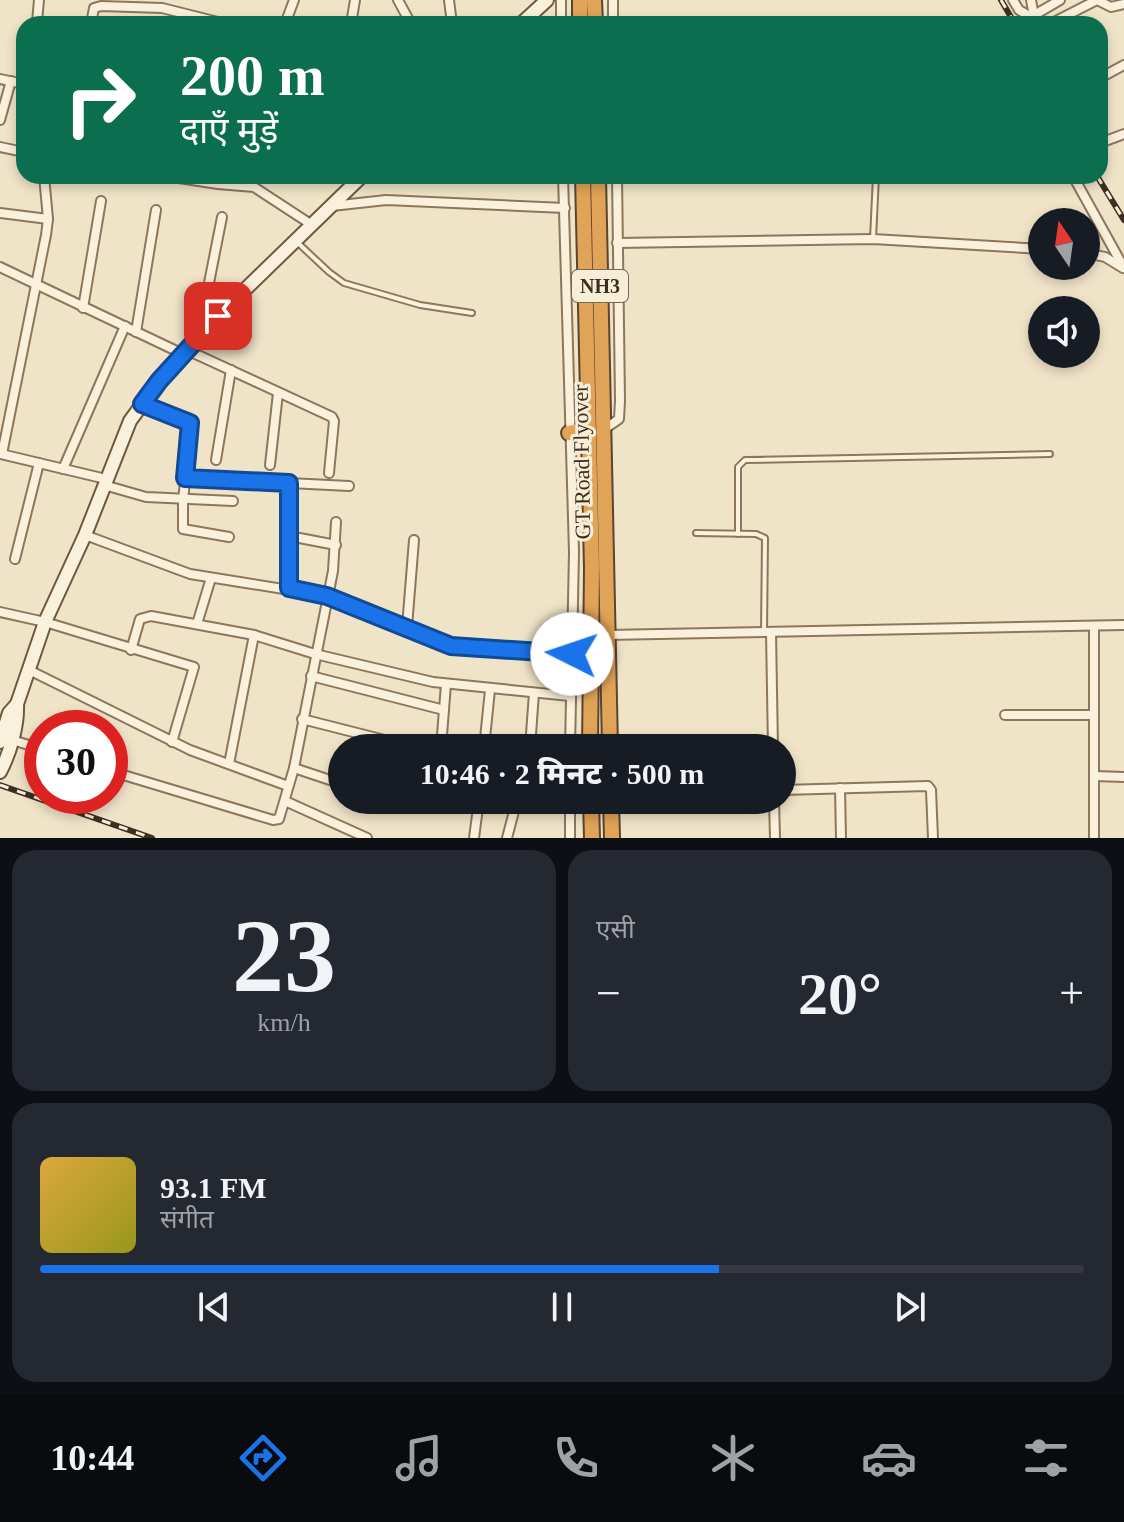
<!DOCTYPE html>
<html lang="hi">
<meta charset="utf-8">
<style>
body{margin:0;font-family:"Times New Roman","Noto Sans Devanagari",serif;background:#242831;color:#f1f3f6;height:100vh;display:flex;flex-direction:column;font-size:30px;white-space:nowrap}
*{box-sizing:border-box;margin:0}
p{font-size:26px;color:#9ea1a6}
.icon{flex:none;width:44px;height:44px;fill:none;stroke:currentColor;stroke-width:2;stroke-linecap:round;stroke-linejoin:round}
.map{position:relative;height:838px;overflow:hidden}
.sheet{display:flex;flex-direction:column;gap:12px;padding:12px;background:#0d0f14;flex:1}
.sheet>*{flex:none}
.guide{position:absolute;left:16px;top:16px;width:1092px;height:168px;border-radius:24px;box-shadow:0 4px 12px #0003;background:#0b6e4f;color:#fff;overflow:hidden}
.needle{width:52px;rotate:347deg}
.tools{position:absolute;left:1028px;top:208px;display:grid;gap:16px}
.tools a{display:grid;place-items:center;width:72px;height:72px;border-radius:50%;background:#171b24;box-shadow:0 4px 12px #0003;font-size:40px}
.speed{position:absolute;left:24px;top:710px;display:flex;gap:16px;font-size:40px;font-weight:700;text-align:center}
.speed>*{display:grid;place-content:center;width:104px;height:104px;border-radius:50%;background:#171b24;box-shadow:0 4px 12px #0003;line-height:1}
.speed .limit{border:12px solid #d22;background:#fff;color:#111}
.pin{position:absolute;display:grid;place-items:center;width:68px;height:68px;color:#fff;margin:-34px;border-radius:16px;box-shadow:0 4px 12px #0006}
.me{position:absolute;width:88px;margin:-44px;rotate:274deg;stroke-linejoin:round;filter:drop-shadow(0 0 6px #0008)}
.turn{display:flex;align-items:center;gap:28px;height:168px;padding:0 32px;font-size:36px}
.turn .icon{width:104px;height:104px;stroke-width:2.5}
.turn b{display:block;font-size:56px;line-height:68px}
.big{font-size:60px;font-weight:800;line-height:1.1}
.sheet .tile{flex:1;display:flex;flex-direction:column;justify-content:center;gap:12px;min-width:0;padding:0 28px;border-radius:24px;background:#242831}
.sheet .dial{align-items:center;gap:0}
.dial b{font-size:104px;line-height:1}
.song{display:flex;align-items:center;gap:24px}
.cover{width:96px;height:96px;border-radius:12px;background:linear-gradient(135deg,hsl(40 70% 55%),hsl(60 70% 35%))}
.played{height:8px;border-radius:4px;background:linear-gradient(90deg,#1a73e8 65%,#363941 65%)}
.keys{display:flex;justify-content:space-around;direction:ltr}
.heat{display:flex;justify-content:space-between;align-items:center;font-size:44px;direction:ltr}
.sheet .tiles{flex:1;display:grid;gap:12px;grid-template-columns:1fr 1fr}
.tile:last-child{grid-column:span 2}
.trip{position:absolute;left:328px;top:734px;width:468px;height:80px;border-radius:40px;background:#171b24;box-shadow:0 4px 12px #0003;font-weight:800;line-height:80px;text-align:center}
.tab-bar{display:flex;height:128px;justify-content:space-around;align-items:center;background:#090b0e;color:#9ea1a6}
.tab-bar .icon{width:56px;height:56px}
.tab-bar .on{color:#1a73e8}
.tab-bar b{font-size:36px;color:#f1f3f6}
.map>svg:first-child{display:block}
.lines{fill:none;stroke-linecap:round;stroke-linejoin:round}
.lane-casing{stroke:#8d765c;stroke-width:8}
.street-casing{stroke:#8d765c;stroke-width:12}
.secondary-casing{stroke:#6f573f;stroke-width:16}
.highway-casing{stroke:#5b4430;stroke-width:18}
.lane{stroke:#faf1dc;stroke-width:4}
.street{stroke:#faf1dc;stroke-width:8}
.secondary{stroke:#faf1dc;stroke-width:12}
.highway{stroke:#e0a458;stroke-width:14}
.rail-casing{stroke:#3d2e20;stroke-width:6}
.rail{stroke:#f7eed8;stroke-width:3;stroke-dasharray:9;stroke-linecap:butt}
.route-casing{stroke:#114b97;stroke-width:20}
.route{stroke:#1a73e8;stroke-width:14}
.labels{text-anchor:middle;stroke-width:6;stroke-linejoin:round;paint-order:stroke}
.shield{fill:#f7eed8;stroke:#756857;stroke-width:2}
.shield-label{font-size:20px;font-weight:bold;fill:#3d2e20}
.street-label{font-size:22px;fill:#3d2e20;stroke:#f7eed8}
</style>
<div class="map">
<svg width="1124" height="838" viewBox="0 0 1124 838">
<rect width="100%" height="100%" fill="#f0e4c8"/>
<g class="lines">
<!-- lane casing -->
<g class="lane-casing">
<g id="lane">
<polyline points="873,239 876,176"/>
<polyline points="298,243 329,272 344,283 420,305 472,313"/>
<polyline points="696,533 756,534 765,538 764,632"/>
<polyline points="738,534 738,467 745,460 1050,454"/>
</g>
</g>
<!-- street casing -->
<g class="street-casing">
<g id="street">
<polyline points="398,0 411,24"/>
<polyline points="449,0 452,24"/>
<polyline points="561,0 561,24"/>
<polyline points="613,0 613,24"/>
<polyline points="1013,0 1019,10 1031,17 1060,0"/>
<polyline points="1031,0 1034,16"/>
<polyline points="37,22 39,0"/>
<polyline points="91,24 94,8 101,6 162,8 226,24"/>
<polyline points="285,24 294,0"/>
<polyline points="351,24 355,0"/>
<polyline points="1050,24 1097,0 1111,7 1124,4"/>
<polyline points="1100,78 1124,65"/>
<polyline points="0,79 24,84"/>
<polyline points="0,120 11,81"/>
<polyline points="1100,143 1124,134"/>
<polyline points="0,147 24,152"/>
<polyline points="166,176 218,184 254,187 312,225"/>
<polyline points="563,176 574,552 570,748"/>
<polyline points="1073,176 1124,268"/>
<polyline points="332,206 386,200 565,208"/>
<polyline points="0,213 48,219"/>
<polyline points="617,243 873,239 1042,249"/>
<polyline points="1086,253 1105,257 1123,268"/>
<polyline points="0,267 183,354"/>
<polyline points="83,308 101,201"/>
<polyline points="218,316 209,309 206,298 222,217"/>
<polyline points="136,332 156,210"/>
<polyline points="187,350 332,417 334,421 329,473"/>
<polyline points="142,404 186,420 191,426 183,500 183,529 229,537"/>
<polyline points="603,430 619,419 620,401 617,176"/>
<polyline points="1,454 106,479"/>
<polyline points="2,454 46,235 48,219 44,176"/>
<polyline points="216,460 231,370"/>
<polyline points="270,465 278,393"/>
<polyline points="63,469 125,326"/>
<polyline points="185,478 349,486"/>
<polyline points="289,483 289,588"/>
<polyline points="104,485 146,497 233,501"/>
<polyline points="85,535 190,574 327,596 451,646 572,654"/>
<polyline points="289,536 336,545"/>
<polyline points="15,559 39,463"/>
<polyline points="0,612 45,622 194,667 172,742"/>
<polyline points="197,624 211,578"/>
<polyline points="407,627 414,540"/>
<polyline points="771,632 773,748"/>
<polyline points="607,635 1124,625"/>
<polyline points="131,650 140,619 151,616 254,635 315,654 433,682 570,696"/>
<polyline points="29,670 190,750 288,786"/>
<polyline points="311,676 444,710"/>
<polyline points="1005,715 1094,715"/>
<polyline points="302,719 416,748"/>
<polyline points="12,740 42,749"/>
<polyline points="441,748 446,684"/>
<polyline points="484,748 490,690"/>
<polyline points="530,748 534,693"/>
<polyline points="229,764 254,635"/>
<polyline points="294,768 342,784"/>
<polyline points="110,771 273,820 279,819 294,768 333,571 336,522"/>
<polyline points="1094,776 1124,777"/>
<polyline points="840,788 841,838"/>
<polyline points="782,790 928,786 931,790 933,838"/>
<polyline points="391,800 415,808"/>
<polyline points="774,800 775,838"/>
<polyline points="285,801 367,838"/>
<polyline points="474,838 479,800"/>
<polyline points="507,838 517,800"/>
<polyline points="570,838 570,800"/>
<polyline points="1094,838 1094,626"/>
</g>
</g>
<!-- secondary casing -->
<g class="secondary-casing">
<g id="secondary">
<polyline points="521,24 547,0"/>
<polyline points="0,742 9,713 17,704 45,622 85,535 130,421 159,381 225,309 362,176"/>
<path d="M 0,772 C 10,753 18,726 17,704"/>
</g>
</g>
<!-- highway casing -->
<g class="highway-casing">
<g id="highway">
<polyline points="580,0 580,24"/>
<polyline points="594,0 595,24"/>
<polyline points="583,176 592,568 590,748"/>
<polyline points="598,176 610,748"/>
<polyline points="569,433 589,430"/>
<polyline points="591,800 592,838"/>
<polyline points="611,800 612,838"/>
</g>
</g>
<!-- lane -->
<use href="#lane" class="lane"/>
<!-- street -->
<use href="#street" class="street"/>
<!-- secondary -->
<use href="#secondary" class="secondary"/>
<!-- highway -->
<use href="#highway" class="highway"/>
<!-- rail casing -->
<g class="rail-casing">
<g id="rail">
<polyline points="1001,0 1015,24"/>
<polyline points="1097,176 1124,220"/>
<polyline points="0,785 152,838"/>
</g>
</g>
<!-- rail -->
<use href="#rail" class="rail"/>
</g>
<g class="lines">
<!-- route casing -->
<g class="route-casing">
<polyline id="route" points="218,316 159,381 142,404 190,423 185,478 289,483 289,588 327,596 451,646 572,654"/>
</g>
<!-- route -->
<use href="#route" class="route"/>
</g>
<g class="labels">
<!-- shield labels -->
<rect class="shield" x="572" y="270" width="56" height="32" rx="6"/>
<g class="shield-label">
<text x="600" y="293">NH3</text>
</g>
<!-- street labels -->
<g class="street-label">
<text transform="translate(581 462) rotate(-91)" y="8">GT Road Flyover</text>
</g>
</g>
</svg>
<div class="tools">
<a><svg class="needle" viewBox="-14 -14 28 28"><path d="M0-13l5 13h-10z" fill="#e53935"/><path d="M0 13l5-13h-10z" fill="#9ea1a6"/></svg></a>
<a><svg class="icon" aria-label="sound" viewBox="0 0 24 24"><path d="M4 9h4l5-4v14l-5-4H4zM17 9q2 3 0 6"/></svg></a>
</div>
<div class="speed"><div class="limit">30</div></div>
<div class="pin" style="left:218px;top:316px;background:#d93025"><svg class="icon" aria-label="arrive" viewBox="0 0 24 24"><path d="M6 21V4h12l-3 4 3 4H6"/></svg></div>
<svg class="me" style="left:572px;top:654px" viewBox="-20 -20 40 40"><circle r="19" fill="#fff"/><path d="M0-13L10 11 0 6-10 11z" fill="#1a73e8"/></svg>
<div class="trip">10:46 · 2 मिनट · 500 m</div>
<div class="guide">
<div class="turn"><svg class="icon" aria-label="right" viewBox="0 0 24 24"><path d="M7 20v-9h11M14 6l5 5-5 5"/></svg><div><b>200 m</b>दाएँ मुड़ें</div></div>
</div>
</div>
<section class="sheet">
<div class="tiles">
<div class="tile dial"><b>23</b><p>km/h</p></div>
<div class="tile"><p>एसी</p>
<div class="heat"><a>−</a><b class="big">20°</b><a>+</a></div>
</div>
<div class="tile">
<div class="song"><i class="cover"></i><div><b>93.1 FM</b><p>संगीत</p></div></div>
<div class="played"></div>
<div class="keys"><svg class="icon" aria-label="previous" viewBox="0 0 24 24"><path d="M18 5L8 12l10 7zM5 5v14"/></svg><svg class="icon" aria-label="pause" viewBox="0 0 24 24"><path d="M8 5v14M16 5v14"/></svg><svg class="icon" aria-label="next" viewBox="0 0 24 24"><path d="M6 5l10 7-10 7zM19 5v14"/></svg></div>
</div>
</div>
</section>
<nav class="tab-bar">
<b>10:44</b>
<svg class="icon on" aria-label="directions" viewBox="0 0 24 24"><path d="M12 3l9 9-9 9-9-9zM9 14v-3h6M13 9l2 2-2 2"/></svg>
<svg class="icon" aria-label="music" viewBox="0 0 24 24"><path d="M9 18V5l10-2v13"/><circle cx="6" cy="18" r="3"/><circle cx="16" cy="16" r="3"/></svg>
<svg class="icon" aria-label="phone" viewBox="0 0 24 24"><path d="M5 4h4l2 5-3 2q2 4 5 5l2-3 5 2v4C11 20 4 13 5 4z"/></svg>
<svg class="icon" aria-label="climate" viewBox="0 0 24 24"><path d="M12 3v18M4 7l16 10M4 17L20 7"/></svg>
<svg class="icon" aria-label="car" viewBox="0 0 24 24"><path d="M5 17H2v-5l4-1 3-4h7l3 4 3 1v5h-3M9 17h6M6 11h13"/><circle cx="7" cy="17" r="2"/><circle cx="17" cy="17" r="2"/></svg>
<svg class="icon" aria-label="filters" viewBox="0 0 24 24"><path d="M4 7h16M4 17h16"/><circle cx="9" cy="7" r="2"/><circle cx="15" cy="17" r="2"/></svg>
</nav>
